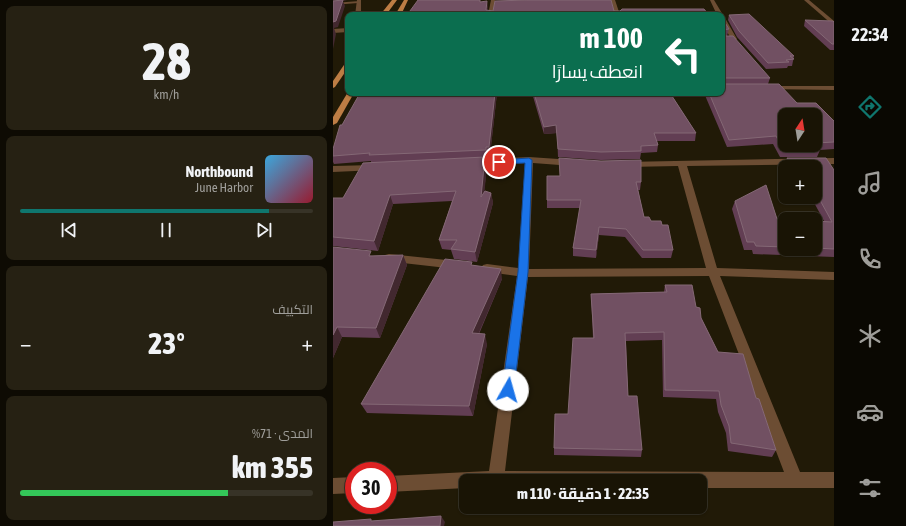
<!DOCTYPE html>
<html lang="ar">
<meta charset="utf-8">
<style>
body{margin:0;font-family:"Asap Condensed",Cairo,sans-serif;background:#262113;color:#f1f3f6;direction:rtl;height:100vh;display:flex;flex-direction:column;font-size:15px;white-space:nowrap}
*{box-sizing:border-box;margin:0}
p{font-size:13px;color:#9f9e9a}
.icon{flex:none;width:22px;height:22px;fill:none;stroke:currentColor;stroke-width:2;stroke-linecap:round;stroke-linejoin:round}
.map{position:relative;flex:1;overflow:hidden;direction:ltr}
.details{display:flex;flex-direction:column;gap:6px;padding:6px;background:#0e0b03;width:333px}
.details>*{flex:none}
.top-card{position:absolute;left:12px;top:12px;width:380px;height:84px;border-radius:8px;box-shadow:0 1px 3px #0004,0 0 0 1px #373327;direction:rtl;background:#0b6e4f;color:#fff;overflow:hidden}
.needle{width:26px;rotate:12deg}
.buttons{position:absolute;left:445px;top:108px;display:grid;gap:8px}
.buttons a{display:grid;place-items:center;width:44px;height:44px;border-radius:8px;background:#191405;box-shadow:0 1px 3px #0004,0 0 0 1px #373327;font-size:20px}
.speed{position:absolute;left:12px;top:462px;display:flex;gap:8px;font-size:20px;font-weight:700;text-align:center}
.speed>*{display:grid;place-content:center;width:52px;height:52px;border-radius:50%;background:#191405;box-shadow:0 1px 3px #0004,0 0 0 1px #373327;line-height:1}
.speed .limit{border:6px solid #d22;background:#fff;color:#111}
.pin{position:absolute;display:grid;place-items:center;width:34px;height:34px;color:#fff;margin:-17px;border:2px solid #fff;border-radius:50%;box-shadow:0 1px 4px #0007}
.me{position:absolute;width:44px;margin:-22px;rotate:7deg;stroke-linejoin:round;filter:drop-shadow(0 0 3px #0008)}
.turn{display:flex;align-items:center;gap:14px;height:84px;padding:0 16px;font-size:18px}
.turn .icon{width:52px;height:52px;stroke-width:2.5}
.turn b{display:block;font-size:28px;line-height:34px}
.big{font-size:30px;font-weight:800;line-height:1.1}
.details .tile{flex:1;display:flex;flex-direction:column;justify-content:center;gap:6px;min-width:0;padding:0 14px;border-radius:8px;background:#262113}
.details .dial{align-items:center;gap:0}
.dial b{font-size:52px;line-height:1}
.song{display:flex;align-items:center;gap:12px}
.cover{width:48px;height:48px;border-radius:6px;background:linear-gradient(135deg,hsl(200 70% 55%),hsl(350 70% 35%))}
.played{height:4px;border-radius:2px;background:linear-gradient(90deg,#0f766e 85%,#373327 85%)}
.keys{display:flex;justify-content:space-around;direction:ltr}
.heat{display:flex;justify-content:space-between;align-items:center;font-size:22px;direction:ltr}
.charge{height:6px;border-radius:3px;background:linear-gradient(90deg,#34c759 71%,#373327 0)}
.trip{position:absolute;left:126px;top:474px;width:248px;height:40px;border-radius:8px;background:#191405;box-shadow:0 1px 3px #0004,0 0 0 1px #373327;font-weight:800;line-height:40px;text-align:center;direction:rtl}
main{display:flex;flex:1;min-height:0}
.tabs{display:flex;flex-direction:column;width:72px;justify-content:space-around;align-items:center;background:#0a0802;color:#9f9e9a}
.tabs .icon{width:28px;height:28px}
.tabs .on{color:#0f766e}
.tabs b{font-size:18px;color:#f1f3f6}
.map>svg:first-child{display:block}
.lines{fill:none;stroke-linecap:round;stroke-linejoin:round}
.minor{fill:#6c4d33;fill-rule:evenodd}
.tertiary{fill:#6c4d33;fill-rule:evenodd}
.primary{fill:#bd7d44;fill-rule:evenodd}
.wall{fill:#623e53}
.shaded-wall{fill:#42282f}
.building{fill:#715062;stroke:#846875;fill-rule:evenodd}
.route{fill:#1a73e8;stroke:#114b97}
</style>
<main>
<nav class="tabs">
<b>22:34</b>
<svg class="icon on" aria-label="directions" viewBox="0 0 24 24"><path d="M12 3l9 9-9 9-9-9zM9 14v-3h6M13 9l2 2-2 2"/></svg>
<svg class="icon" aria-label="music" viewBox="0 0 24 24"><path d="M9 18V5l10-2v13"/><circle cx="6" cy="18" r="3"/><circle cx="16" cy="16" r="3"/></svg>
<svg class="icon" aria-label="phone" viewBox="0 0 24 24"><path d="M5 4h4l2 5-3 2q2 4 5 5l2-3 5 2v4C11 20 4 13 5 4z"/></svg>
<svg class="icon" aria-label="climate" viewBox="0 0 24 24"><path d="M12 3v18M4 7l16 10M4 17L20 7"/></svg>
<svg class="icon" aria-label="car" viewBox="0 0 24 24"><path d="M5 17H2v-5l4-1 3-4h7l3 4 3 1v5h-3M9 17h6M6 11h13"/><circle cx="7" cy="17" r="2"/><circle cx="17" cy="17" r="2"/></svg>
<svg class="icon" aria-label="filters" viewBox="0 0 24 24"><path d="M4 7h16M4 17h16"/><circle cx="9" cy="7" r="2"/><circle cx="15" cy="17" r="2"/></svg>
</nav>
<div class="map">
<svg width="501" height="526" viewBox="0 0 501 526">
<rect width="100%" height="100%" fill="#211a07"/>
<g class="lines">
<!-- minor -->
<g class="minor">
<polygon points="158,0 162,0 161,15 155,15"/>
<polygon points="278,0 282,0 287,15 281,15"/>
<polygon points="377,0 381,0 390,15 389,16 384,15"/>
<polygon points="471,0 476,0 501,21 501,26"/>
<polygon points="27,1 25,3 0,5 0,3"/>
<polygon points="389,16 392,18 404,39 403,40 389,41 389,37 397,37 389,23"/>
<polygon points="15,28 15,32 0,33 0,29"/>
<polygon points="434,86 501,86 501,90 432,89 431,88"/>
<path d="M 196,157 L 240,160 L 244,163 L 240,166 L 200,163 L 196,269 L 373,268 L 345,166 L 294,167 L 291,166 L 290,164 L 291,162 L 501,158 L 501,164 L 354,166 L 384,268 L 501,272 L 501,280 L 387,276 L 467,472 L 501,472 L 501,488 L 367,488 L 367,481 L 133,481 L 133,488 L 55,492 L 55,476 L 156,471 L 184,276 L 154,272 L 150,271 L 148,268 L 150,265 L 154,264 L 185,268 L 192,163 L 138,166 L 134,163 L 138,160 ZM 376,276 L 451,472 L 172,471 L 195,277 Z"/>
<polygon points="41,165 44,166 45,168 44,170 0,172 0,166"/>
<polygon points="56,254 123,261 127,262 129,265 127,268 123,269 52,261 51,258 52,255"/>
<polygon points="21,477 21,493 0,494 0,478"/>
</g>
<!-- tertiary -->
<polygon class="tertiary" points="24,0 28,0 28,15 22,15"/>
<!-- primary -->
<g class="primary">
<polygon points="59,0 64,0 53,15 47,15"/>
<polygon points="71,0 75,0 68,15 62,15"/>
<polygon points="15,61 15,68 2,87 0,88 0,81 13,62"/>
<polygon points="15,92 21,93 4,123 0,125 0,117"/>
</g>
</g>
<!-- wall -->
<g class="wall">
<polygon points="396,15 461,56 459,66 455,66 454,68 433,69 404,37 395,20"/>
<polygon points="389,18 396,29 394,36 390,36 437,78 435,84 464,103 501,121 501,149 487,150 484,157 447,157 440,144 394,147 371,93 389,93"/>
<polygon points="472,20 501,22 501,50 497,50 471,26"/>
<polygon points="164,93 157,155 155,155 154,157 152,158 154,166 151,192 158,193 160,203 144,262 121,259 118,250 109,249 106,240 119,201 60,204 45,251 0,246 0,198 10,198 38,162 38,161 1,164 0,162 0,156 9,125"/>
<polygon points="199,93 337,93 363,133 362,141 324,141 325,145 324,152 308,153 307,159 268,160 225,157 224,133 211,134"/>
<polygon points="454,158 501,170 501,257 420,254 419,250 411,250 399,209 402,201 444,219 452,220 452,249 482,249 482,221 491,221 478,197 482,197 482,167 452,167 452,166"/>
<polygon points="227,176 308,182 307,190 305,190 311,217 318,221 329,225 340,250 338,258 309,258 292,237 266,235 263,258 240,256 240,248 247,208 214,208 214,200"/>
<polygon points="0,247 39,256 70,255 74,265 47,338 9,337 0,358"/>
<polygon points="140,265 169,279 146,334 154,344 140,416 34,413 28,404"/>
<polygon points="332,285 363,307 385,352 423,398 443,450 439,457 395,451 393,433 385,412 383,399 330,397 329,340 293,341 295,396 309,450 308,457 221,455 221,448 235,414 260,338 258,294 331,292"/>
</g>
<!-- shaded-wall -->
<g class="shaded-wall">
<polygon points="0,0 14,0 10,1 12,6 5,27 1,28 3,34 0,49"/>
<polygon points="154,1 155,7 154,15 153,10"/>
<polygon points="162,93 164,93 157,155 156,147"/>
<polygon points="223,125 224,133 211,134 211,127"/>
<polygon points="152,157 154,166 150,207 148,197"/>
<polygon points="158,193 160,203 144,262 142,252"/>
<polygon points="57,195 60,204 45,251 41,241"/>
<polygon points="266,227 266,235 263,258 263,250"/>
<polygon points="70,255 74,265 47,338 43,328"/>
<polygon points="168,269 169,279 141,344 139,333"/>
<polygon points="4,327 9,337 0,358 0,335"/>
<polygon points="152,334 154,344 140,416 136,406"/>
<polygon points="108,516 112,522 111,526 107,526"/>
</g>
<!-- building -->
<g class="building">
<polygon points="10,0 3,21 0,22 0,1"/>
<polygon points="85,0 147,0 147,2 154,1 153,10 160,11 162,1 195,0 278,0 281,11 287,11 289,9 371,9 375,14 389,14 389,15 74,15"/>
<polygon points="416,14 461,56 457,56 461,59 453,60 456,62 435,63 406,31 396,15"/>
<polygon points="389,18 396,29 389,30 389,36 400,36 437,78 390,78 389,79"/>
<polygon points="472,20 500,21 501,22 501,44 499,44"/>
<path d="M 389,80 L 389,84 L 446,84 L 464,103 L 483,103 L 501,121 L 501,142 L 483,143 L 487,149 L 450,149 L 443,136 L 396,140 L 376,93 L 389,93 ZM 452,115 L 482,115 L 482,145 L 452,145 Z"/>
<polygon points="27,93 162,93 156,147 153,147 153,150 36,155 37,153 0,156 0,149 7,125 9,125"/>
<polygon points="201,93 337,93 363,133 321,133 325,145 308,146 308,151 268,152 225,149 223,125 211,127"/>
<polygon points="152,157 148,197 152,191 158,193 142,252 118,249 124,240 106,240 123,191 57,195 41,241 0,237 0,198 10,198 30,163"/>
<polygon points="226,158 268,161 308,160 308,182 303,182 311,217 316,217 318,221 328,221 329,225 335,225 340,250 310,250 293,229 266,227 263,250 240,248 248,200 214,200 214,176 227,176"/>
<polygon points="454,158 493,158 501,170 501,249 482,248 482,221 499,222 482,191 482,167 459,167"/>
<polygon points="433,185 444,219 452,220 452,247 423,246 421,242 414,242 402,201"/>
<polygon points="0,247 38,251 36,256 70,255 43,328 4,327 0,335"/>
<polygon points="112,259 139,262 138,265 168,269 139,333 152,334 136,406 28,404"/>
<polygon points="332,285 359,285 363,307 367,308 368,318 385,352 410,354 423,398 426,399 443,450 398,443 396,426 388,405 386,391 332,390 331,332 292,333 295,396 304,396 309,450 221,448 222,414 235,414 240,338 261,338 258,294 334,292"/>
<polygon points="108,516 107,526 0,526 0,522 38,519 38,521"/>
</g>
<!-- route -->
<polygon class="route" points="196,158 199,160 195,272 181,390 179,394 175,396 171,394 169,390 185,272 192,163 166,164 162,162 166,160"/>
</svg>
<div class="buttons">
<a><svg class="needle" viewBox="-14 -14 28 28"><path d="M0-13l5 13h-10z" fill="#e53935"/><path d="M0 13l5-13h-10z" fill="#9f9e9a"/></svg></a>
<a>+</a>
<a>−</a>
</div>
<div class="speed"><div class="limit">30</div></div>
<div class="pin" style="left:166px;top:162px;background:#d93025"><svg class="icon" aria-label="arrive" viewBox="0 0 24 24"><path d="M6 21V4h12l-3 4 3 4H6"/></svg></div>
<svg class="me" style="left:175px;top:390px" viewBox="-20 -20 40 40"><circle r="19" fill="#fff"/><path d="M0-13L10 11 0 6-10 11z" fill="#1a73e8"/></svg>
<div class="trip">22:35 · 1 دقيقة · 110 m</div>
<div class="top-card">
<div class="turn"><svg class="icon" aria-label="left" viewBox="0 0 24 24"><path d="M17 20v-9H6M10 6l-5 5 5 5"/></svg><div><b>100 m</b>انعطف يسارًا</div></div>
</div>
</div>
<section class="details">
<div class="tile dial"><b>28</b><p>km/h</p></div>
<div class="tile">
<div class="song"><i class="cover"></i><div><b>Northbound</b><p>June Harbor</p></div></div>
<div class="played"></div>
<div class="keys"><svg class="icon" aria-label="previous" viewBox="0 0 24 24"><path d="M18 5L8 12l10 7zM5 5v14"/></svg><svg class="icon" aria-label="pause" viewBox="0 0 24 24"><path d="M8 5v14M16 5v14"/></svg><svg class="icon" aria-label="next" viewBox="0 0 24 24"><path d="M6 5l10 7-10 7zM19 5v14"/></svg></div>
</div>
<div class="tile"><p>التكييف</p>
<div class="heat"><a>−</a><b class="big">23°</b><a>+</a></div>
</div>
<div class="tile"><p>المدى · 71%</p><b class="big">355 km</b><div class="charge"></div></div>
</section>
</main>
